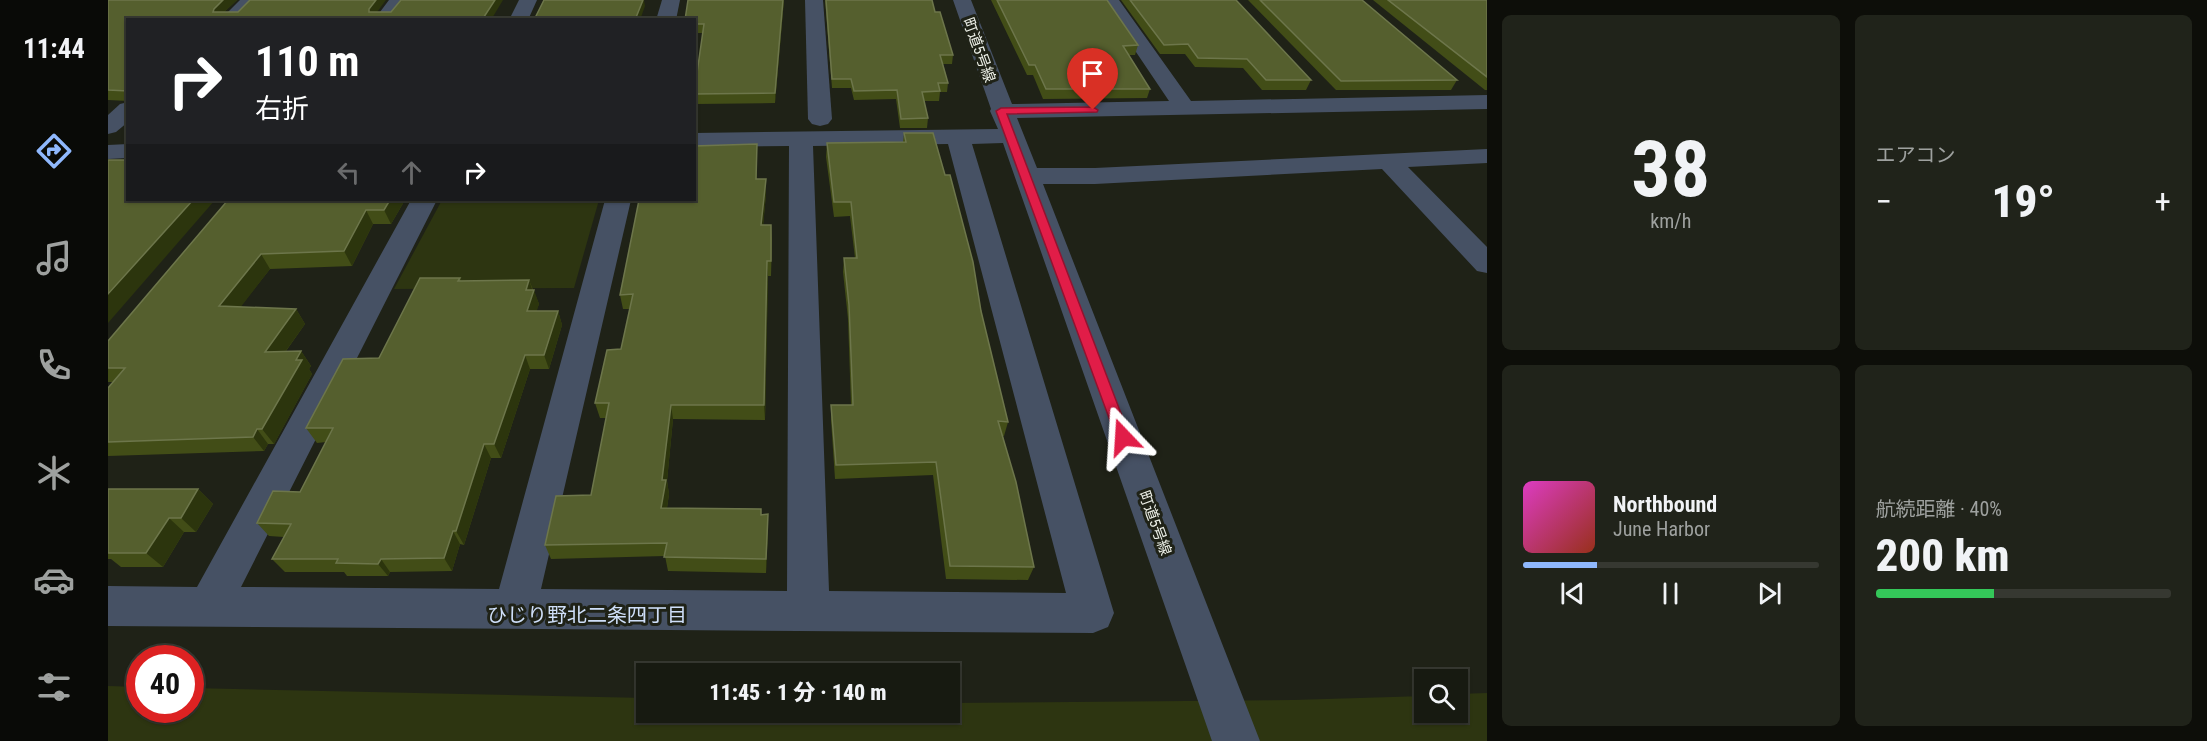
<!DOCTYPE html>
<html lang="ja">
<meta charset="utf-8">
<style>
body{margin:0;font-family:"Roboto Condensed","Noto Sans JP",sans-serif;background:#20231a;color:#f1f3f6;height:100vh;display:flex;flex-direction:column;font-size:22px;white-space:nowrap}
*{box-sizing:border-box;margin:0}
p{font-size:20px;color:#9ea19f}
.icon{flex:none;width:33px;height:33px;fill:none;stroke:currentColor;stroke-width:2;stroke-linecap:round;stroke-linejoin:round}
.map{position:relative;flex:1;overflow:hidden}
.details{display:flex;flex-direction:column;gap:15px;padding:15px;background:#0d0e09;width:720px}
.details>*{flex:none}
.top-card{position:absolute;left:18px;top:18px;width:570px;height:183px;border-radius:0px;box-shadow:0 2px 4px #0004,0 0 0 2px #363831;background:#202124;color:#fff;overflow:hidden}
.tools{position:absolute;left:1306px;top:669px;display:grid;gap:12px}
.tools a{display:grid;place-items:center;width:54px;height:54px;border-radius:0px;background:#171a11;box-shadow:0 2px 4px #0004,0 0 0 2px #363831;font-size:30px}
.speed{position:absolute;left:18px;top:645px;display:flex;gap:12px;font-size:30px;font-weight:700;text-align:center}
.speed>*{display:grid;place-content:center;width:78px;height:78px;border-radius:50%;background:#171a11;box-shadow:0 2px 4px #0004,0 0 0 2px #363831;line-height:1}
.speed .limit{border:9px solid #d22;background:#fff;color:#111}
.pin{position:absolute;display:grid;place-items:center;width:51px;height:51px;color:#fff;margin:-62px -26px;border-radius:50% 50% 50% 0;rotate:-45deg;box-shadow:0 0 6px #0007}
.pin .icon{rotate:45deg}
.me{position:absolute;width:66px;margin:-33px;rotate:340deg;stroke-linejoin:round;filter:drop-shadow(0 0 4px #0008)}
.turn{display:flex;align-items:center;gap:21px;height:126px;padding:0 30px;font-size:27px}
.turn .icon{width:78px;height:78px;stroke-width:2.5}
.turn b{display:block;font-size:42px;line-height:51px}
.lanes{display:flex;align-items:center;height:57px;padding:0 30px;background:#0003;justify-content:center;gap:30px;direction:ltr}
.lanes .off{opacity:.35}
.big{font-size:45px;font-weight:800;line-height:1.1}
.details .widget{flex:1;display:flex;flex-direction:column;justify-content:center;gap:9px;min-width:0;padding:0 21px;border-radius:9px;background:#20231a}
.details .dial{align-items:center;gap:0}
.dial b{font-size:78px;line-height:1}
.song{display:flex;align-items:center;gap:18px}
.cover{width:72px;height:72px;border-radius:9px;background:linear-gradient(135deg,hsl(310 70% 55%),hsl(10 70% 35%))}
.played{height:6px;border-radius:3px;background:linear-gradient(90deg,#8fb8fd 25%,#363831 25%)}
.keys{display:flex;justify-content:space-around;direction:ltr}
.heat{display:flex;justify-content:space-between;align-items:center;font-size:33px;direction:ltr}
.charge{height:9px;border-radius:4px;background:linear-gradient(90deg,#34c759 40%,#363831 0)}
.details .tiles{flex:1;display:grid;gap:15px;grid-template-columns:repeat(2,1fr)}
.trip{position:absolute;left:528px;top:663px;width:324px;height:60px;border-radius:0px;background:#171a11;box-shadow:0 2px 4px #0004,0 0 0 2px #363831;font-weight:800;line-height:60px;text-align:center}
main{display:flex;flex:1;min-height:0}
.tab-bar{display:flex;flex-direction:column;width:108px;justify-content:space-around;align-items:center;background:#090a07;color:#9ea19f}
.tab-bar .icon{width:42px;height:42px}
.tab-bar .active{color:#8fb8fd}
.tab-bar b{font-size:27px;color:#f1f3f6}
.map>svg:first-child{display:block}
.green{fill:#2d3511}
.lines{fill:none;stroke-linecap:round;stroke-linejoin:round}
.minor{fill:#465164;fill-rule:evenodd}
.wall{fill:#424d17}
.shaded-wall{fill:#2c350d}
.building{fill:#555f2e;stroke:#6d764b;stroke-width:1.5}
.route{fill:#e11d48;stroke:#92132f;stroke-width:1.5}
.labels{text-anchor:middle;stroke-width:6;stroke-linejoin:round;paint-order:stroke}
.street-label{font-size:15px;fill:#eff2ea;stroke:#1f2217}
.near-neighbourhood-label{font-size:20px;fill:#cfdff9;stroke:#1f2217}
</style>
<main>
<nav class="tab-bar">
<b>11:44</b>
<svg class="icon active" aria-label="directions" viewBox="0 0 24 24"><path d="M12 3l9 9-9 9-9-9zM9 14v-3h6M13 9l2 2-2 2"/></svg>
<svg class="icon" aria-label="music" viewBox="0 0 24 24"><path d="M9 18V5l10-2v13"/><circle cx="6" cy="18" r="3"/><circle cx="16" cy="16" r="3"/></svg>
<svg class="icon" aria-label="phone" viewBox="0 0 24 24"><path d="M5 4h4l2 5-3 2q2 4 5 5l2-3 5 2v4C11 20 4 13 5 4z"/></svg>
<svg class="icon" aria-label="climate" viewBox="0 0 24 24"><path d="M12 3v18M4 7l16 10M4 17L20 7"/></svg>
<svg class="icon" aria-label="car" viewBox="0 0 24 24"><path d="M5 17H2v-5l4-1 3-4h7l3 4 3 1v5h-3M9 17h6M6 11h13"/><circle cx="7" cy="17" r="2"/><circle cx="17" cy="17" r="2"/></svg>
<svg class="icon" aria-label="filters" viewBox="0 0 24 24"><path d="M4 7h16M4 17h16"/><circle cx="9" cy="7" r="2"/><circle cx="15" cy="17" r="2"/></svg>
</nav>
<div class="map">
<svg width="1379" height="741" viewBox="0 0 1379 741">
<rect width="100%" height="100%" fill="#1f2217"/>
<!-- green -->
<g class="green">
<polygon points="334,200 491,200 466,288 286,289"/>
<polygon points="0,686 31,687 32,710 82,710 83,688 538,698 538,712 842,712 842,703 1185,700 1317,696 1317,712 1350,712 1350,694 1379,693 1379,741 0,741"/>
</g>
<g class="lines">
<!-- minor -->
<g class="minor">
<polygon points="132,0 152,0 133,20 112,20"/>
<polygon points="281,0 300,0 285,20 266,20"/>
<polygon points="411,0 429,0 420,20 401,20"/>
<polygon points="554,0 572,0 568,20 548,20"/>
<polygon points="697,0 715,0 724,119 720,124 712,126 704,124 700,119"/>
<path d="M 845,0 L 863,0 L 904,104 L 1061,101 L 993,0 L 1011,0 L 1083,101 L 1379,95 L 1379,109 L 909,118 L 929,168 L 987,168 L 1379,149 L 1379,163 L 1300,167 L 1379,247 L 1379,273 L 1369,271 L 1274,169 L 987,184 L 935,184 L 1152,741 L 1104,741 L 895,143 L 864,144 L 1006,613 L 1000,627 L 985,633 L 0,626 L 0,586 L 89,587 L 303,200 L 329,200 L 133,587 L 391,589 L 497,200 L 523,200 L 433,589 L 679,591 L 681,146 L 586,147 L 586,133 L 890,129 L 882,111 L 883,109 ZM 840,144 L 958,593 L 721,591 L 705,146 Z"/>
<polygon points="20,102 20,122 8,132 0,134 0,115 12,104"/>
<polygon points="20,144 20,158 0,159 0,145"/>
</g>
</g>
<!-- wall -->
<g class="wall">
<polygon points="0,0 129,0 116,12 269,12 383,20 20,20 20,101 0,100"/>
<polygon points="676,0 667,103 587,104 586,89 595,33 586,33 586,20"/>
<polygon points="717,0 824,0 827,12 845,55 844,64 835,64 840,83 839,92 832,92 831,101 816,101 820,118 819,128 792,128 788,99 746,100 743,88 724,88"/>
<polygon points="883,0 999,0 1030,45 1027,55 1021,55 1042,89 1039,98 935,99 925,75 919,75"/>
<polygon points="1013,0 1128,0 1203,80 1198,90 1154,90 1135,68 1087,67 1077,54 1052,54"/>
<polygon points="1140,0 1254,0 1349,80 1343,90 1228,90"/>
<polygon points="1265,0 1379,0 1379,90 1377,90"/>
<polygon points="796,133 873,311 900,422 896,436 895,436 926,567 920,580 838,579 825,475 727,479 723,420 723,405 743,405 740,319 735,272 736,258 747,258 742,216 726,217 718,157 719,143 795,142"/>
<polygon points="649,144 649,179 658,194 655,225 663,225 664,240 663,276 660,276 657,420 565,419 559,481 561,494 559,508 653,509 653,515 660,528 658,573 560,571 557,556 443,559 437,545 483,495 498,418 492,418 487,403 513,349 522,309 515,309 512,295"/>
<polygon points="120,200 297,200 283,224 265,224 244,266 162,269 132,307 188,309 197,324 178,351 193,351 203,366 201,369 204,374 166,444 160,444 156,451 0,456 0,388 5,382 0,382 0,341"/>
<polygon points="352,278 353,281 421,280 431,304 428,311 450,311 454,325 441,369 422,369 393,458 383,458 356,545 352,544 344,571 282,572 280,576 239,576 236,572 177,572 164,559 176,537 161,536 149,523 192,492 218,442 209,443 198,428"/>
<polygon points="0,489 90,489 105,504 88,532 76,532 55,567 13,567 3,559 0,559"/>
</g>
<!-- shaded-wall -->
<g class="shaded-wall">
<polygon points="115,0 129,0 110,18 105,12 106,9"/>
<polygon points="268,0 278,0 264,19 261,12 261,9"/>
<polygon points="387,0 395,0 383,20 374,20"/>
<polygon points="535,0 536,0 537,6 532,20 527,20"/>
<polygon points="675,0 676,0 667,103 667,93"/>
<polygon points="649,144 649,194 648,179"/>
<polygon points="658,179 658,194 654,240 653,225"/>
<polygon points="85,200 107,200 0,323 0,294"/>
<polygon points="282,200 297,200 283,224 276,210"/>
<polygon points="258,210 265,224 244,266 236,251"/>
<polygon points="153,254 162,269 122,321 111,306"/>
<polygon points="659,261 660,276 657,420 656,405"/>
<polygon points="421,280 425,292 426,290 431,304 424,326 419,311 418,290"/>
<polygon points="188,309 197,324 167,366 157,352"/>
<polygon points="450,311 454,325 441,369 436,355"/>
<polygon points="193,351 203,366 201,369 204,374 166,444 154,429"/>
<polygon points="417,355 422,369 393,458 386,444"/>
<polygon points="563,405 565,419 559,481 561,494 557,522 553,508 554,480"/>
<polygon points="149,429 160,444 156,451 145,437"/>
<polygon points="376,444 383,458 356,545 348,531"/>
<polygon points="90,489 105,504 88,532 73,518"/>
<polygon points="660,514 660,528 658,573 658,559"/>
<polygon points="61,518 76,532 55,567 38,553"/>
<polygon points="345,531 352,544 344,571 336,558"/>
<polygon points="273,559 282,572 280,576 270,564"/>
</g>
<!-- building -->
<g class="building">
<polygon points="0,0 115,0 106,9 105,12 130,12 142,0 268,0 261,9 261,12 283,12 293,0 387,0 374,20 20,20 20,91 0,90"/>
<polygon points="436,0 535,0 527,20 426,20"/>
<polygon points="580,0 675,0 667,93 586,94 596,24 586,24 586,20 577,20"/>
<polygon points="718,0 824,0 827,12 832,12 845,55 832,55 840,83 830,83 832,91 814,92 820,118 793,119 789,90 746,91 743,79 724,79"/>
<polygon points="889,0 999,0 1030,45 1015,46 1042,89 938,89 927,65 921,65"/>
<polygon points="1022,0 1128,0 1203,80 1158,80 1139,59 1090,58 1080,44 1056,45"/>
<polygon points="1152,0 1254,0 1349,80 1233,81"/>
<polygon points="1280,0 1379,0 1379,77"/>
<polygon points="796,133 825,133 837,175 842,175 865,262 873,311 900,422 890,421 908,482 926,567 842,566 828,462 728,465 723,405 745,405 741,305 736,258 749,258 743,202 726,202 719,143 798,142"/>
<polygon points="649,144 648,179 658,179 653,225 663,225 663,261 659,261 656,405 563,405 554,480 558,480 553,508 653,509 653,515 660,514 658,559 556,557 559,543 437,545 448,496 483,495 501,403 487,403 499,350 513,349 525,294 512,295 531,200 586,200 586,146"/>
<polygon points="0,160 20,160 20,200 85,200 0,294"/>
<polygon points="120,200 282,200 276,210 258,210 236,251 153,254 111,306 188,309 157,352 193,351 188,360 194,360 154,429 149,429 145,437 0,442 0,388 17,368 0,368 0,341"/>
<polygon points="312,278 352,278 350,281 421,280 418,290 426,290 419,311 450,311 436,355 417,355 386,444 376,444 348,531 345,531 336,558 273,559 270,564 228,563 230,559 164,559 183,524 149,523 165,491 192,492 225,428 198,428 235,359 271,358"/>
<polygon points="0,489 90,489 73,518 61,518 38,553 0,553"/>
</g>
<!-- route -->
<polygon class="route" points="985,107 990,110 989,112 899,114 1022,437 1020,441 1010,441 1008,437 888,111 893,108"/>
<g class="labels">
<!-- street labels -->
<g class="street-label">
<text transform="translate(871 50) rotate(70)" y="5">町道5号線</text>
<text transform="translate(1047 523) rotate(70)" y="5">町道5号線</text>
</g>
<!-- near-neighbourhood labels -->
<g class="near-neighbourhood-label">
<text x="479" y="622">ひじり野北二条四丁目</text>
</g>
</g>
</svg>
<div class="tools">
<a><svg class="icon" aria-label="search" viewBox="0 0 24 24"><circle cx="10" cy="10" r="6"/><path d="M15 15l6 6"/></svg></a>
</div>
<div class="speed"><div class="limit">40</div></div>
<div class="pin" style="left:985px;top:110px;background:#d93025"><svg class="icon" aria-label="arrive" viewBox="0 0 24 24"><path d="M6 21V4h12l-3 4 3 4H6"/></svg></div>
<svg class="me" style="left:1015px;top:437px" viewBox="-20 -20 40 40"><path d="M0-17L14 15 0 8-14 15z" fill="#e11d48" stroke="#fff" stroke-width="4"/></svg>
<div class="trip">11:45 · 1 分 · 140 m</div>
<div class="top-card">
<div class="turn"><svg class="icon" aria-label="right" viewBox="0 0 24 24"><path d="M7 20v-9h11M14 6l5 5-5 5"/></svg><div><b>110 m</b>右折</div></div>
<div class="lanes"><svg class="icon off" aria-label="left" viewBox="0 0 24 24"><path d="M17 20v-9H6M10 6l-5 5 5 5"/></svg><svg class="icon off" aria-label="ahead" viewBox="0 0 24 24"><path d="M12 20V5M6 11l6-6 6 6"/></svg><svg class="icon" aria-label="right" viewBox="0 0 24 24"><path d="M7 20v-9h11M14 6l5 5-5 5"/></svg></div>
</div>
</div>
<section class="details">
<div class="tiles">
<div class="widget dial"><b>38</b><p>km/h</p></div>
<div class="widget"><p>エアコン</p>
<div class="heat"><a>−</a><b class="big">19°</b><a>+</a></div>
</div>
<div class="widget">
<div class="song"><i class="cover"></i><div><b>Northbound</b><p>June Harbor</p></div></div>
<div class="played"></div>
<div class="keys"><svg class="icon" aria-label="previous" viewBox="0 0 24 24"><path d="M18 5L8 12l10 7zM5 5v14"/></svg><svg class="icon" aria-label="pause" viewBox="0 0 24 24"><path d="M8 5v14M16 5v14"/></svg><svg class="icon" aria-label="next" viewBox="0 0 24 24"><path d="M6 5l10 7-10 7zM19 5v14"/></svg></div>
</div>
<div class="widget"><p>航続距離 · 40%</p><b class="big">200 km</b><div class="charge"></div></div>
</div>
</section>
</main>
